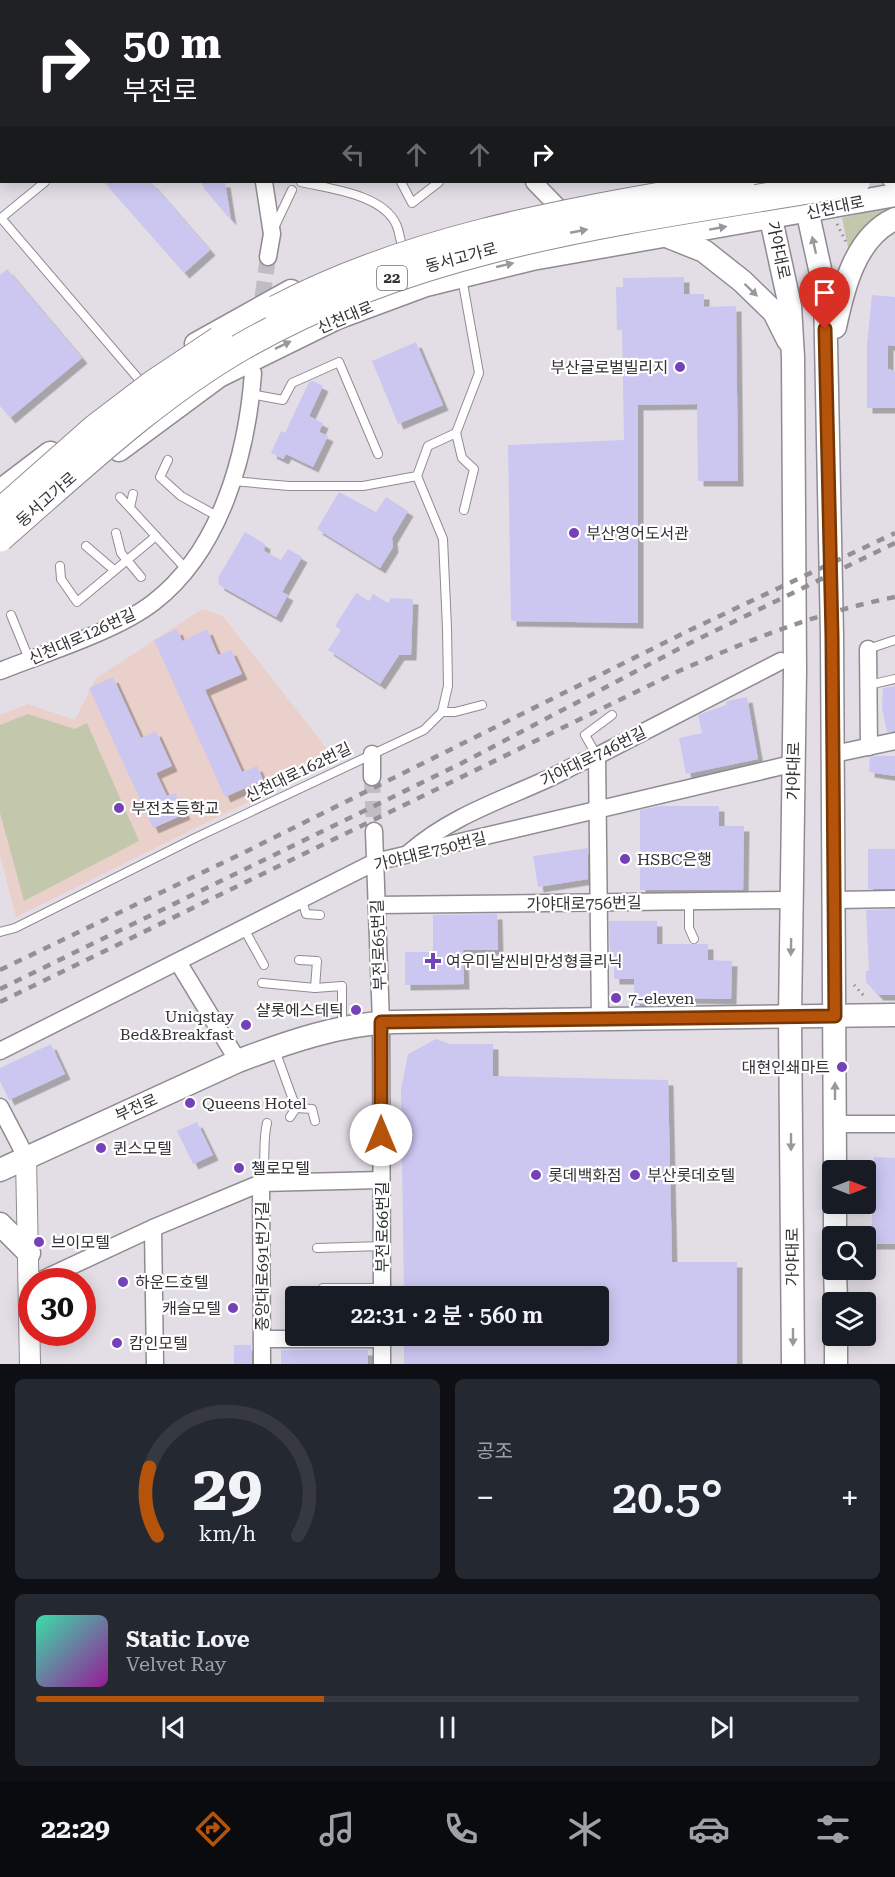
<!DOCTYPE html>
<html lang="ko">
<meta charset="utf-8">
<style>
body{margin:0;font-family:"Roboto Serif","Noto Sans KR",serif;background:#242831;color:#f1f3f6;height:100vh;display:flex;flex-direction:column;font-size:22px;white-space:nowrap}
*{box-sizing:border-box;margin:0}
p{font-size:20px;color:#9ea1a6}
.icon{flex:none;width:33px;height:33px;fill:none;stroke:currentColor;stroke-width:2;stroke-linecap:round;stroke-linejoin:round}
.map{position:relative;height:1364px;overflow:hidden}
.panel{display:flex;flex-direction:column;gap:15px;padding:15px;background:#0d0f14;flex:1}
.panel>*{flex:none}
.guide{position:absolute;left:0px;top:0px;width:896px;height:183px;box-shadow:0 3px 15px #0003;background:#202124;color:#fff;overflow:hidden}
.needle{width:39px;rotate:90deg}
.fabs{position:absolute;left:822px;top:1160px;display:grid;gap:12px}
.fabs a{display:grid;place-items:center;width:54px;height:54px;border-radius:6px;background:#171b24;box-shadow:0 3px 15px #0003;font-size:30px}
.speed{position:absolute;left:18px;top:1268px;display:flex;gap:12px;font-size:30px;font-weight:700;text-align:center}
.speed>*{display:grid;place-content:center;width:78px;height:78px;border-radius:50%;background:#171b24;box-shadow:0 3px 15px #0003;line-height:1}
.speed .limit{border:9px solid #d22;background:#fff;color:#111}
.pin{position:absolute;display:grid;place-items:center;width:51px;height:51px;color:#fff;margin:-62px -26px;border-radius:50% 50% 50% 0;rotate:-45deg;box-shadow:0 0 6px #0007}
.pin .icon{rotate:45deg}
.me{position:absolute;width:66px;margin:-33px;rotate:0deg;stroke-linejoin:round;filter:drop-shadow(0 0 4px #0008)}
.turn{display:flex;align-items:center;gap:21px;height:126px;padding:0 24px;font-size:27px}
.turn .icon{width:78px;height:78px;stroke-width:2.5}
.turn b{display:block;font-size:42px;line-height:51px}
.lanes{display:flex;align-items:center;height:57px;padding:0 24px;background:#0003;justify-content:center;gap:30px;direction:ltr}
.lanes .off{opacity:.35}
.big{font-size:45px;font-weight:600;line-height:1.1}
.panel .widget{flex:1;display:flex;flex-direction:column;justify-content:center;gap:9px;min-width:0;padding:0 21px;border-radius:9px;background:#242831}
.panel .dial{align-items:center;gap:0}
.dial svg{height:156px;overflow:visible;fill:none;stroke:#363941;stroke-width:7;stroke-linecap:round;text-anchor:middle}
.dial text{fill:#f1f3f6;stroke:none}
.song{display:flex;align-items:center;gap:18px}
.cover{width:72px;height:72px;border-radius:9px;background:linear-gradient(135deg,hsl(160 70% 55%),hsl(300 70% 35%))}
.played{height:6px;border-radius:3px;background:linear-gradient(90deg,#b45309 35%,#363941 35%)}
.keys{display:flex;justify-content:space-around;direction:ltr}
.heat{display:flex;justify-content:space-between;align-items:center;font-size:33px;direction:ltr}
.panel .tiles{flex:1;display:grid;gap:15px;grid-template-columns:1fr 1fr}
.widget:last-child{grid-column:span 2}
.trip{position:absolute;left:285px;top:1286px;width:324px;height:60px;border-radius:6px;background:#171b24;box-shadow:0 3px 15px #0003;font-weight:600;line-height:60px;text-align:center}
.dock{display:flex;height:96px;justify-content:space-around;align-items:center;background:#090b0e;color:#9ea1a6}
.dock .icon{width:42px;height:42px}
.dock .on{color:#b45309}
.dock b{font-size:27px;color:#f1f3f6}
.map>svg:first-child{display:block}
.education{fill:#ead0cb}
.green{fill:#c3c8ad}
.building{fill:#cbc7f1;filter:url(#shadow)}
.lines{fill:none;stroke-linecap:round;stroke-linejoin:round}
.minor-tunnel{stroke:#c0bcc3;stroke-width:16;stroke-dasharray:16 8;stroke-linecap:butt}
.service-casing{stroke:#908b93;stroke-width:10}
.minor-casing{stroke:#908b93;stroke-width:19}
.tertiary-casing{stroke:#908b93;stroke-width:22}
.secondary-casing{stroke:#908b93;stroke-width:25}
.trunk-casing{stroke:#908b93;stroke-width:29}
.path{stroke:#908d93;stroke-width:3;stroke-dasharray:1.5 4.5;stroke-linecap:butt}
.service{stroke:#fff;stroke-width:8}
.minor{stroke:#fff;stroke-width:16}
.tertiary{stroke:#fff;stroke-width:20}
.secondary{stroke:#fff;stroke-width:22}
.trunk{stroke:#fff;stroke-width:27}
.rail{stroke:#938f95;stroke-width:4.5;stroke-dasharray:8 8;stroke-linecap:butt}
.trunk-bridge-casing{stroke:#908b93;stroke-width:29;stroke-linecap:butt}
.trunk-bridge{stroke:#fff;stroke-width:27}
.oneway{fill:#99989a}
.route-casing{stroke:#753606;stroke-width:15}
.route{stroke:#b45309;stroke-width:10}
.poi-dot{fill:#7441b8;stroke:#fff;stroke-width:2}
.labels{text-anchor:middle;stroke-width:4.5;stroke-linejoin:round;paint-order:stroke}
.shield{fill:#fff;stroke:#707072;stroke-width:1.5}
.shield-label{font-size:15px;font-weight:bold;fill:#333235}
.street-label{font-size:16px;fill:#333235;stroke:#fff}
.poi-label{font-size:16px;fill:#333235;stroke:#fff;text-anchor:start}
</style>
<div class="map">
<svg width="895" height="1364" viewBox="0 0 895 1364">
<defs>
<filter id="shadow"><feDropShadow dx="5.5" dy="5.5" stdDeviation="0" flood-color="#0004"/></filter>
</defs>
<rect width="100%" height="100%" fill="#e3dee6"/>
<!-- education -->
<polygon class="education" points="202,609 223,616 335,759 16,917 0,856 0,715 28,704 75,720 95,679"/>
<!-- green -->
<g class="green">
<polygon points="891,206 894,211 849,252 842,218"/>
<polygon points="28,714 75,729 87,723 139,841 24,901 0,813 0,725"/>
</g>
<!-- building -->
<g class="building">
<polygon points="104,182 151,182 210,250 184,273"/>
<polygon points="201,182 225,182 231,220 205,190"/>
<polygon points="7,269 82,358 10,418 0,406 0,275"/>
<polygon points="684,277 684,294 704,294 704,307 736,306 738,481 698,481 697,404 638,405 638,623 511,621 508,445 624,440 622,330 617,330 616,287 623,287 623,278"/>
<polygon points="872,295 895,297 895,346 888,345 888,369 895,371 895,408 867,408 867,345"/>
<polygon points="416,342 443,405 398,424 372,361"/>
<polygon points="313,381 323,386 309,416 323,423 319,432 328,436 313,467 286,454 283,459 271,453 281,431 285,433 309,382"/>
<polygon points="339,492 376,512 386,497 408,511 392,538 393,547 380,568 317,529"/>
<polygon points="245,532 265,544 264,551 281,560 288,549 302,557 282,592 288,595 276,617 219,585 218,578"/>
<polygon points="356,593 369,601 373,594 388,603 391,598 413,599 411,655 399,655 380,684 328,650 341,630 335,626"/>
<polygon points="177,629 182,641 207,629 218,655 231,650 242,674 205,690 242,772 257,766 263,780 225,797 154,640"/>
<polygon points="113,677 141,738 156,731 172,766 156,773 167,796 175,793 185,814 153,828 89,688"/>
<polygon points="895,686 895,731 887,732 882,708 883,688"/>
<polygon points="747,697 758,759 686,774 679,738 702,733 698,715 726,705 727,701"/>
<polygon points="876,756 895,756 895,776 869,772 870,757"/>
<polygon points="660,806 719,806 719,826 744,826 743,890 640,890 640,810"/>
<polygon points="588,848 588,879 538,887 533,856"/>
<rect x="868" y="849" width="27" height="40"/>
<polygon points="895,909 895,995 878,995 866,982 866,971 869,971 866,910"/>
<polygon points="497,914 498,950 463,950 464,984 405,985 405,952 433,952 433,915"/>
<polygon points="609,921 657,921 657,944 708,944 708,960 732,961 731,999 673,998 673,1004 634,1004 634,979 614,979 614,952 610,952"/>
<polygon points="436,1039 450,1044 493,1044 493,1076 668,1080 672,1262 737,1262 737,1364 404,1364 404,1335 598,1335 598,1296 404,1296 401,1089 408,1054"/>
<polygon points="51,1044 65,1074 9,1100 0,1081 0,1068"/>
<polygon points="197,1122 213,1155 193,1164 177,1131"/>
<polygon points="874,1157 895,1158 895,1244 871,1244"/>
<polygon points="234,1345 251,1345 252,1364 234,1364"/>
<rect x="281" y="1350" width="87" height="14"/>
</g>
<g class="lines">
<!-- minor-tunnel -->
<g class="minor-tunnel">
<polyline points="256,345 268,257"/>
<polyline points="372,777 374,831"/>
</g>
<!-- service casing -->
<g class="service-casing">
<g id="service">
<polyline points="114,2 116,0"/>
<polyline points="0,67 2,69"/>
<path d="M 301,182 C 329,189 382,194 396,224 C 399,230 400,239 402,246"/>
<polyline points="401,182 412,203 439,182"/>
<polyline points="1,218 142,383"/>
<polyline points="0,219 45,182"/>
<polyline points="274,228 292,190"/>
<polyline points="251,394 283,400 292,383 339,362 378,454"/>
<polyline points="456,433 462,458 474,469 464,510"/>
<polyline points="168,460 160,477 181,496 217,516"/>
<polyline points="232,481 289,486 363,486 417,476 428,446 456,433 479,373 462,278"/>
<polyline points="120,497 186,569"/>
<polyline points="130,507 133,494"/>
<polyline points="116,533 121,553 141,577"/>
<polyline points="86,546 114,570"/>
<polyline points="60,566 61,579 77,602 156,536"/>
<polyline points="11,615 29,659"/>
<polyline points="868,649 895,640"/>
<polyline points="869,685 895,679"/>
<polyline points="442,712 455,712 482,705"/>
<polyline points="597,756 585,735 612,715"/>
<polyline points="302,900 306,914 320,915"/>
<polyline points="689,901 689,928 694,939"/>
<polyline points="244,929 264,965"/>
<polyline points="0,932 15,928 195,838 424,730 442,712 448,686 447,628 443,539 417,476"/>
<polyline points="299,960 317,961 315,988"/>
<polyline points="262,983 315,988 342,986 342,1027"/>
<polyline points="275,1050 296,1108 312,1109 315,1121"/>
<polyline points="290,1117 296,1108"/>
<path d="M 261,1183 C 267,1163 262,1143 267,1123"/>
<polyline points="317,1248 382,1246"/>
<polyline points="323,1288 382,1288"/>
</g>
</g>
<!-- minor casing -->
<g class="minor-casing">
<g id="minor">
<polyline points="264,182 272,234 268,257"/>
<polyline points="534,182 559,208"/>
<polyline points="868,649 869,747"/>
<path d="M 0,671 C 45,653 117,631 154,602 C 221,550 247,454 253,373"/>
<polyline points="372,754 372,777"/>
<polyline points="834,754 895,741"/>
<polyline points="597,756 600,1020"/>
<polyline points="374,831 381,1022 382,1296"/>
<path d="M 410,852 C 449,818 496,802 543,781 C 562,773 578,762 597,756 L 781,661"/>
<polyline points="835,900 895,899"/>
<polyline points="377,905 791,900"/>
<polyline points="178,962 238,1061"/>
<polyline points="0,1051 375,862 787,765"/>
<polyline points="0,1107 26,1157"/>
<polyline points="835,1124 895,1124"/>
<polyline points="261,1183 262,1364"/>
<polyline points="153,1228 155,1364"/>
<polyline points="39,1281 153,1228 261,1183 381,1180"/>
<polyline points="382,1335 382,1364"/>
<polyline points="262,1339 382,1339"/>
</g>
</g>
<!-- tertiary casing -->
<g class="tertiary-casing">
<polyline id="tertiary" points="26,1157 30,1364"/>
</g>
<!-- secondary casing -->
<g class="secondary-casing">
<g id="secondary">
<polyline points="712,0 712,2"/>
<polyline points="748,0 748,2"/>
<polyline points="894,140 895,140"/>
<polyline points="763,182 790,306 793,357 795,671 790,1017 793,1364"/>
<polyline points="801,182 825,292 832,636 835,1170"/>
<polyline points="669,237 704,251 742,281 774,312 788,340"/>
<path d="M 835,327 C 843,289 855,237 895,219"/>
<polyline points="196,344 291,291"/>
<polyline points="119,450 219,376 337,318 426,285 532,259 895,195"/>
<polyline points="0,491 50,453"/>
<path d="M 0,1170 L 238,1061 C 288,1042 340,1024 393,1022 L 895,1015"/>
<polyline points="835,1203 835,1236"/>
<polyline points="0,1224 29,1253"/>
<polyline points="835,1269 836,1302"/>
<polyline points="836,1335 836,1364"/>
</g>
</g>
<!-- trunk casing -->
<g class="trunk-casing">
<g id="trunk">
<polyline points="894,154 895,154"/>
<polyline points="894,175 895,175"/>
</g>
</g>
<!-- path -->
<g class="path">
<polyline points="837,224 846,242"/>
<polyline points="854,985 865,997"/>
</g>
<!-- service -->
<use href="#service" class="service"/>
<!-- minor -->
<use href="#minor" class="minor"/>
<!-- tertiary -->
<use href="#tertiary" class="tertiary"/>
<!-- secondary -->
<use href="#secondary" class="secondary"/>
<!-- trunk -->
<use href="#trunk" class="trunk"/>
<!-- rail -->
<g class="rail">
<polyline points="0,970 243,853 690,630 895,533"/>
<polyline points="0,989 462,763 684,646 895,543"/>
<path d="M 0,1002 L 679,671 C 749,640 819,612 895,597"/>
</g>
<!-- trunk-bridge casing -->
<g class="trunk-bridge-casing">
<g id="trunk-bridge">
<path d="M 276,309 C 422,233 582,210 741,182"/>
<polyline points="0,512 94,429 153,384 219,340"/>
<path d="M 0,538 C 77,471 153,398 243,346 C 429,239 648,218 856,182"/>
</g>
</g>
<!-- trunk-bridge -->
<use href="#trunk-bridge" class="trunk-bridge"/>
</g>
<!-- one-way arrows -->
<defs><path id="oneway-solid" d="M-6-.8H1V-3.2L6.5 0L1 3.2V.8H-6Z" transform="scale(1.5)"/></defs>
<g class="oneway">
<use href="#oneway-solid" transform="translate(718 228) rotate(-10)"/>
<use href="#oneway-solid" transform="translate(579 231) rotate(-11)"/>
<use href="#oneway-solid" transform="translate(814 245) rotate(-103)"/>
<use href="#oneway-solid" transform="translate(505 265) rotate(-13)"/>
<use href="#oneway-solid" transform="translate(751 290) rotate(44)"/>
<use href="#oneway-solid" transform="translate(283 345) rotate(-26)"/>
<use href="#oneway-solid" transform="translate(791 947) rotate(91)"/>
<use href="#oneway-solid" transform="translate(835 1091) rotate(-90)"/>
<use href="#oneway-solid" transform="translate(791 1142) rotate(90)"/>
<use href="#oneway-solid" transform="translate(793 1337) rotate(90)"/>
</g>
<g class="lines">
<!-- route casing -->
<g class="route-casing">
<polyline id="route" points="381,1135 381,1022 835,1016 832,636 825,329"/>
</g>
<!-- route -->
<use href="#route" class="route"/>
</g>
<!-- markers -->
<g class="poi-dot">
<circle cx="680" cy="367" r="6"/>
<circle cx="574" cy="533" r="6"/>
<circle cx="119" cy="808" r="6"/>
<circle cx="625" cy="859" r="6"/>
<path d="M430 952h6v6h6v6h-6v6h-6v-6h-6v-6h6z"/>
<circle cx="616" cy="998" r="6"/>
<circle cx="356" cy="1010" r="6"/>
<circle cx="246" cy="1025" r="6"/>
<circle cx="842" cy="1067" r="6"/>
<circle cx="190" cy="1103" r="6"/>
<circle cx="101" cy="1148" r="6"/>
<circle cx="239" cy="1168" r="6"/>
<circle cx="536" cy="1175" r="6"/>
<circle cx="635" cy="1175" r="6"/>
<circle cx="39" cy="1242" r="6"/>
<circle cx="123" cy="1282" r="6"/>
<circle cx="233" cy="1308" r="6"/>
<circle cx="117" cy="1343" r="6"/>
</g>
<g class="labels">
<!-- shield labels -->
<rect class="shield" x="377" y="266" width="30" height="24" rx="4.5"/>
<g class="shield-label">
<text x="392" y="283">22</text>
</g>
<!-- street labels -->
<g class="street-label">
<text transform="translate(835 207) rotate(-12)" y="6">신천대로</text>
<text transform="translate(779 250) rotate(78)" y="6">가야대로</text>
<text transform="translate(461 257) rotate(-15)" y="6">동서고가로</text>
<text transform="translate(345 317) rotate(-23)" y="6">신천대로</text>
<text transform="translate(46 499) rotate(-41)" y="6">동서고가로</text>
<text transform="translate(82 636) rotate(-24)" y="6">신천대로126번길</text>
<text transform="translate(593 756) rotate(-26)" y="6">가야대로746번길</text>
<text transform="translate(793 771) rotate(-89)" y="6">가야대로</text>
<text transform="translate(298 772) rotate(-26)" y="6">신천대로162번길</text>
<text transform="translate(430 851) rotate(-14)" y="6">가야대로750번길</text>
<text transform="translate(584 903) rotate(-1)" y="6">가야대로756번길</text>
<text transform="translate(378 945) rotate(-92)" y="6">부전로65번길</text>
<text transform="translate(136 1107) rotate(-24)" y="6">부전로</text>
<text transform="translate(382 1227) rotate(-90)" y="6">부전로66번길</text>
<text transform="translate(792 1257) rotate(-90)" y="6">가야대로</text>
<text transform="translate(262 1266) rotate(-90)" y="6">중앙대로691번가길</text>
</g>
<!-- poi labels -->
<g class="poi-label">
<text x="668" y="373" text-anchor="end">부산글로벌빌리지</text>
<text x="586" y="539">부산영어도서관</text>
<text x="131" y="814">부전초등학교</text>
<text x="637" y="865">HSBC은행</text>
<text x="446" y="967">여우미날씬비만성형클리닉</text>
<text x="628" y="1004">7-eleven</text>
<text x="344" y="1016" text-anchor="end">샬롯에스테틱</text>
<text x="234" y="1022" text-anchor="end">Uniqstay<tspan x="234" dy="18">Bed&amp;Breakfast</tspan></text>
<text x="830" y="1073" text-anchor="end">대현인쇄마트</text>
<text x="202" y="1109">Queens Hotel</text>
<text x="113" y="1154">퀸스모텔</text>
<text x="251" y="1174">첼로모텔</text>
<text x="548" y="1181">롯데백화점</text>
<text x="647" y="1181">부산롯데호텔</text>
<text x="51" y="1248">브이모텔</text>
<text x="135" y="1288">하운드호텔</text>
<text x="221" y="1314" text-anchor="end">캐슬모텔</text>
<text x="129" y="1349">캄인모텔</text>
</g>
</g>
</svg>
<div class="fabs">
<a><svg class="needle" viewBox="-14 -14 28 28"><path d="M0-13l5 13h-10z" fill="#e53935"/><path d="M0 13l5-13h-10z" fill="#9ea1a6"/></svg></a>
<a><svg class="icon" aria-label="search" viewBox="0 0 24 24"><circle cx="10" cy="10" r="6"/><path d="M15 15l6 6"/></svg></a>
<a><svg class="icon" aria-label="layers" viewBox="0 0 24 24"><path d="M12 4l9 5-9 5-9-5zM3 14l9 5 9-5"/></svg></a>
</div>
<div class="speed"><div class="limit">30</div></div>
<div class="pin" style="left:825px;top:329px;background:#d93025"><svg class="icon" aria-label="arrive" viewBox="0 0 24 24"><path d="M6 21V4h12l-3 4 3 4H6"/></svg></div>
<svg class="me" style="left:381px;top:1135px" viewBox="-20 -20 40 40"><circle r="19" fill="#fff"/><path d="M0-13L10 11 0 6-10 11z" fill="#b45309"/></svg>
<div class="trip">22:31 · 2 분 · 560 m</div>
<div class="guide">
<div class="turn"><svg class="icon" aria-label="right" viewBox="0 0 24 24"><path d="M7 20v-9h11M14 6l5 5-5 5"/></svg><div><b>50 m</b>부전로</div></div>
<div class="lanes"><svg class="icon off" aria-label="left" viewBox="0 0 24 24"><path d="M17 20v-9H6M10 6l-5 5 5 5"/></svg><svg class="icon off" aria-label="ahead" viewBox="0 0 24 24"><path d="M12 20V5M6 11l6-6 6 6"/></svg><svg class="icon off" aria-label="ahead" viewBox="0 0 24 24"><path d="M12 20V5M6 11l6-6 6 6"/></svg><svg class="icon" aria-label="right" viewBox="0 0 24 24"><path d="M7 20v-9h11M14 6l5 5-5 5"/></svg></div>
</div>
</div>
<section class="panel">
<div class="tiles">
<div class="widget dial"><svg viewBox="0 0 100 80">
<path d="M14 69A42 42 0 1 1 86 69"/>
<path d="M14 69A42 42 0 0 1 10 34" stroke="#b45309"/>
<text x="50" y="56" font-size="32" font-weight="700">29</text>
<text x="50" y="72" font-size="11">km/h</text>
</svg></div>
<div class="widget"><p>공조</p>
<div class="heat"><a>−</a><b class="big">20.5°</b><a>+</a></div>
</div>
<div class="widget">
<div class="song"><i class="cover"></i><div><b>Static Love</b><p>Velvet Ray</p></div></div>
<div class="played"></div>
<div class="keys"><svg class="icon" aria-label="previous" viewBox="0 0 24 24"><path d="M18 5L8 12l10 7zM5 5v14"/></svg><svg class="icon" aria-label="pause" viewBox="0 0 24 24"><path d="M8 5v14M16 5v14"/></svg><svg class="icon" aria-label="next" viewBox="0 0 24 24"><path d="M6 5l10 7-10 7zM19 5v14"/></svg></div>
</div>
</div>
</section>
<nav class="dock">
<b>22:29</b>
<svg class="icon on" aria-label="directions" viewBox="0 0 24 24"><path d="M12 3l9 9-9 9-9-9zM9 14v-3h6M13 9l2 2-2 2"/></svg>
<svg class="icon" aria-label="music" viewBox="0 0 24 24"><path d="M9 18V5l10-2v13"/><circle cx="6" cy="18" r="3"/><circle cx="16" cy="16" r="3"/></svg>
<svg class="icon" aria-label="phone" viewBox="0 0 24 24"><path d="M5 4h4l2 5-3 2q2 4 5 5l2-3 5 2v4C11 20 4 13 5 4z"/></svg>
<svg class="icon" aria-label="climate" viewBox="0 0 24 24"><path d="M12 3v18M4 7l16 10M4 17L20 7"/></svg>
<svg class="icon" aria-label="car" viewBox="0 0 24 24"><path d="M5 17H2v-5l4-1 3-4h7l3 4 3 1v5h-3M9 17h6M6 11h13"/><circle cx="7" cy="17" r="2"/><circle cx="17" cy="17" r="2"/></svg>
<svg class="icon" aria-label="filters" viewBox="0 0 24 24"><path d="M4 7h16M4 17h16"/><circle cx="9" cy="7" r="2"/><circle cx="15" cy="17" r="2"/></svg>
</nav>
